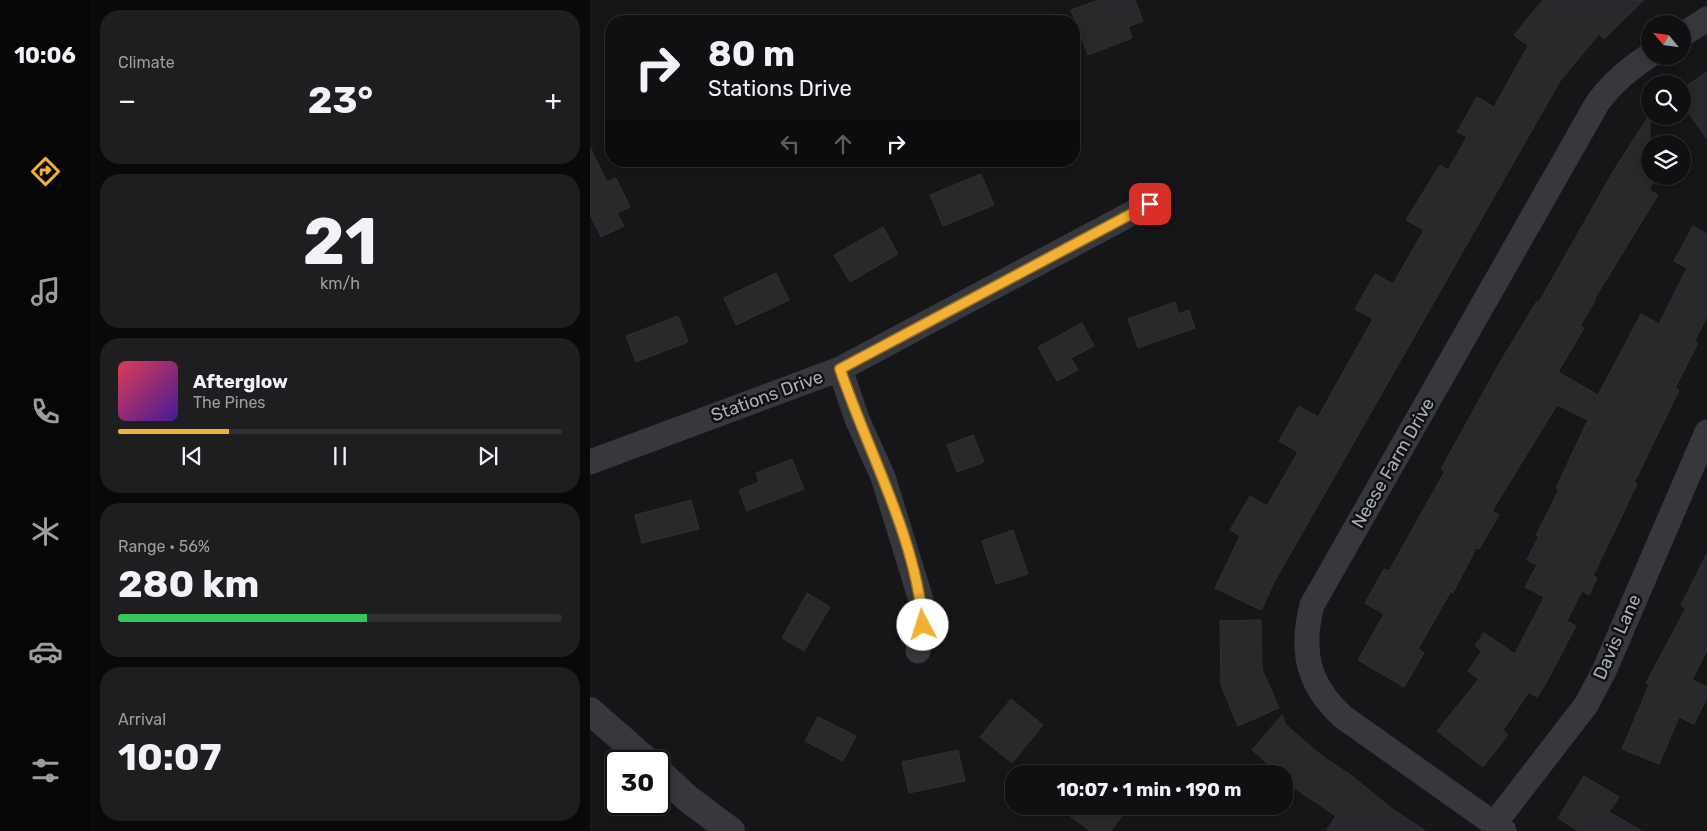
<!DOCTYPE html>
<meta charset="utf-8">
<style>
body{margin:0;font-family:Rubik,sans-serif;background:#1e1e20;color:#f1f3f6;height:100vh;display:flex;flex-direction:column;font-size:19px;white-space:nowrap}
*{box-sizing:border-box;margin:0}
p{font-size:16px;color:#9c9d9f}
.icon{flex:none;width:28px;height:28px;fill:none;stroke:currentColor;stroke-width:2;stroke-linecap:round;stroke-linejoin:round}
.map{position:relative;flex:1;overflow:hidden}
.sheet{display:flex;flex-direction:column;gap:10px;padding:10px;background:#09090a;width:500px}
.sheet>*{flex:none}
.hud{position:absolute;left:15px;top:15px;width:475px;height:152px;border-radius:20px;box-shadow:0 2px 12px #0003,0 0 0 1px #303032;background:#101012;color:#f1f3f6;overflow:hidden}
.needle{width:32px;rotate:299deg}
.buttons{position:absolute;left:1051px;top:15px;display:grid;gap:10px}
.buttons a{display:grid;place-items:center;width:50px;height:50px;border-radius:50%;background:#101012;box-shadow:0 2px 12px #0003,0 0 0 1px #303032;font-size:25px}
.speed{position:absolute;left:15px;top:750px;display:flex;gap:10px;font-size:25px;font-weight:700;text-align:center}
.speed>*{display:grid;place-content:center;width:65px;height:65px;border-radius:50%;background:#101012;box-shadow:0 2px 12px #0003,0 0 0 1px #303032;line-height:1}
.speed .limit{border:2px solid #111;border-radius:8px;background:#fff;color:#111}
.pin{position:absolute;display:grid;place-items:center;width:42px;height:42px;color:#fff;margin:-21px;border-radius:10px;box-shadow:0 2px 8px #0006}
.me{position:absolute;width:55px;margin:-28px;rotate:355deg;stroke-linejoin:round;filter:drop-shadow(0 0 4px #0008)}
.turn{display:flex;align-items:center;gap:18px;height:105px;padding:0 20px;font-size:22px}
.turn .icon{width:65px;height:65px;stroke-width:2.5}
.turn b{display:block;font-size:35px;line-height:42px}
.lanes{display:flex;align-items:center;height:48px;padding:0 20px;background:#0003;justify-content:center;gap:25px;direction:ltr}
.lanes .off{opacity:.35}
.big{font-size:38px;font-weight:700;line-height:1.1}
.sheet .widget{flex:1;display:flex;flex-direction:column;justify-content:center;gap:8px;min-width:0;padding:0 18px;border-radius:20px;background:#1e1e20}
.sheet .dial{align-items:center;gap:0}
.dial b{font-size:65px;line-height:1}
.song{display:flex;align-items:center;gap:15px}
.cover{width:60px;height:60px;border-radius:8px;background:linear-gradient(135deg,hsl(350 70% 55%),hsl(260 70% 35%))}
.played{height:5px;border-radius:2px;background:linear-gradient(90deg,#f2b134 25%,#303032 25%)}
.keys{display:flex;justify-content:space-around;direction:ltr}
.heat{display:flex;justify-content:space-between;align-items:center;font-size:28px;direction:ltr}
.charge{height:8px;border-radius:4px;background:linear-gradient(90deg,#34c759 56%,#303032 0)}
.trip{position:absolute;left:415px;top:765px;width:288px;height:50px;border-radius:20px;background:#101012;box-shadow:0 2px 12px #0003,0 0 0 1px #303032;font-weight:700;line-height:50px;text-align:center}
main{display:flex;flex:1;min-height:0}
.menu{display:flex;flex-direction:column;width:90px;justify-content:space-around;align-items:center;background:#060607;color:#9c9d9f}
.menu .icon{width:35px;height:35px}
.menu .current{color:#f2b134}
.menu b{font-size:22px;color:#f1f3f6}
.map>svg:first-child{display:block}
.building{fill:#29292c;stroke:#303034}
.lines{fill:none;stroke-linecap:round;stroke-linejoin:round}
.minor{stroke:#37383d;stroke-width:25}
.tertiary{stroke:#37383d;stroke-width:28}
.route-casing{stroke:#9d7322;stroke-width:12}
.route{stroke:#f2b134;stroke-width:9}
.labels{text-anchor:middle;stroke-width:5;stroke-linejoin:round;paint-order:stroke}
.street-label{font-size:18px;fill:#a8adb8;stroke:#111113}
</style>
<main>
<nav class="menu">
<b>10:06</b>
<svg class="icon current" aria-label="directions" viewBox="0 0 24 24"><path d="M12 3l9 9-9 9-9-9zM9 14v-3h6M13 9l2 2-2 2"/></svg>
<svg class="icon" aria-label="music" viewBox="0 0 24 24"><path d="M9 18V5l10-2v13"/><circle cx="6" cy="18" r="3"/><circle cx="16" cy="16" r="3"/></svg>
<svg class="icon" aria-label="phone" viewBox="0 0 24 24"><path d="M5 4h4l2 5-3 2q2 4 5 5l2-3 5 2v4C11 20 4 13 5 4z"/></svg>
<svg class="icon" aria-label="climate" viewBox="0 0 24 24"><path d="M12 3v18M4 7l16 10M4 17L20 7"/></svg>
<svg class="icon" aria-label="car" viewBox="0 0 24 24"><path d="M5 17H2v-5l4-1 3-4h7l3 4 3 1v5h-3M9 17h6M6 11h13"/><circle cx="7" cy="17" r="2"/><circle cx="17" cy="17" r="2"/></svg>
<svg class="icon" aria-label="filters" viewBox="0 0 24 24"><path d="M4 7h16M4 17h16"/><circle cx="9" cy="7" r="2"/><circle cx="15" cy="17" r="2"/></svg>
</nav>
<section class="sheet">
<div class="widget"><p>Climate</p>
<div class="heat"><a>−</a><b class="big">23°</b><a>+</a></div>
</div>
<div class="widget dial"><b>21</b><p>km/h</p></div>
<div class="widget">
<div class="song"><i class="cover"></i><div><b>Afterglow</b><p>The Pines</p></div></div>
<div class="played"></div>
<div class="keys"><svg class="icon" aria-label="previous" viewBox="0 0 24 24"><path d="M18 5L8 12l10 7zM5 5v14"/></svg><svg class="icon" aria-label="pause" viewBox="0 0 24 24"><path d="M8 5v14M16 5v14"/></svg><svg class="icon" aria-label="next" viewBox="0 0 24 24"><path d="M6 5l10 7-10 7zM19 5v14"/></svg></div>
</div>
<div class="widget"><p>Range · 56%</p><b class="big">280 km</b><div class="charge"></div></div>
<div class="widget"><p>Arrival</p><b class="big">10:07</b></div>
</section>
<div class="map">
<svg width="1117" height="831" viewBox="0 0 1117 831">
<rect width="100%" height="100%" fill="#161618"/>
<!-- building -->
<g class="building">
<polygon points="508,0 545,0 553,21 538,27 542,38 498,55 481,10"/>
<polygon points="953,0 1054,0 1014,39 1009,34 970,81 687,577 671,610 625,588 650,536 640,530 660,496 677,506 708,452 689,441 709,406 728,417 783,319 765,309 785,274 803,284 834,230 816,220 850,165 858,170 877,137 867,132 887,97 904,107 938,46 924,35"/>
<polygon points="1117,72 1117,139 1092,104 1092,89"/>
<polygon points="1060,114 1060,176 1067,176 1059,190 1068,195 1005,298 1006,299 990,326 994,328 968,372 1008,395 1051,314 1069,324 1097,268 1084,261 1103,226 1117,234 1117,316 1104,342 1108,343 1085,388 1089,390 1044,483 1047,484 1003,576 1007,578 999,595 992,591 977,621 986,626 956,683 947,697 939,692 913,730 918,735 893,767 847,731 889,679 878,671 892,651 885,646 894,633 925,654 954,597 935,587 947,565 937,560 949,536 946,535 969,490 966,488 998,420 967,405 902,511 909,515 889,549 886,548 863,593 861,591 828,649 834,653 814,687 768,660 794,614 775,603 794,569 799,571 855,471 851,469 909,364 947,301 949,302 1024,170"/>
<polygon points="0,147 17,182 26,178 40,207 27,213 34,226 11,237 0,215"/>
<polygon points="391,174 404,205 353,226 340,195"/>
<polygon points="293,227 308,254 260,282 244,255"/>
<polygon points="186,273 199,300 146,325 134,298"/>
<polygon points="585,302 589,314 599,310 605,328 548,348 538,319"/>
<polygon points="88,316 98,342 46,362 36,336"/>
<polygon points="492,323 504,346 481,358 488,370 467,381 448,347"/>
<polygon points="383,435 394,462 367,472 357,445"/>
<polygon points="202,459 214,489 157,511 149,490 169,482 166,473"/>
<polygon points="101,500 109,529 52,543 45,515"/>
<polygon points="423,530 438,574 406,584 392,541"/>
<polygon points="1117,553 1117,650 1102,680 1117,687 1117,697 1104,724 1089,717 1069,764 1032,749 1059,685 1056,683 1096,608 1091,605"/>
<polygon points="217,593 240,607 214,651 192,638"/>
<polygon points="671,620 672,669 689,708 648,726 631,685 630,621"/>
<polygon points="421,699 453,725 422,763 390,737"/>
<polygon points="692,715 696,725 732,756 762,776 801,808 836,831 736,831 746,816 694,781 694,774 689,774 662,750"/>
<polygon points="228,717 266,736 253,761 215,741"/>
<polygon points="368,750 375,781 319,793 312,762"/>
<polygon points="994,776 1029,797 1019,812 1052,831 988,831 968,818"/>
<polygon points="467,806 539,806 521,831 500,831"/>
</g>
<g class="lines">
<!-- minor -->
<g class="minor">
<polyline points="1092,35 1117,19"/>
<polyline points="250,369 267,419 293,477 331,600 333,625 328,651"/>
<polyline points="0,462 250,369 559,204"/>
<polyline points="905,823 996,705 1014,671 1117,432"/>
<path d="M 914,831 L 753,717 C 718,685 710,651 722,605 L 1008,102 C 1023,82 1039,69 1060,55"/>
</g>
<!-- tertiary -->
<g class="tertiary">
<polyline points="0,711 57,761"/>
<polyline points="69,772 97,798 141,831"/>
</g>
</g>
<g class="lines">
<!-- route casing -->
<g class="route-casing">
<path id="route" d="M 333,625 C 326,537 278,452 250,369 L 560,204"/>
</g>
<!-- route -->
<use href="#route" class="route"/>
</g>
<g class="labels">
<!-- street labels -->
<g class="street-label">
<text transform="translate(177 396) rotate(-20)" y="6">Stations Drive</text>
<text transform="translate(803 463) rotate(-60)" y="6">Neese Farm Drive</text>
<text transform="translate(1027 637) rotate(-66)" y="6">Davis Lane</text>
</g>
</g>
</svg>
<div class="buttons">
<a><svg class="needle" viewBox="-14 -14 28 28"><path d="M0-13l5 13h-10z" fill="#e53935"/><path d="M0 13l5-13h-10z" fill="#9c9d9f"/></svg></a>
<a><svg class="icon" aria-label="search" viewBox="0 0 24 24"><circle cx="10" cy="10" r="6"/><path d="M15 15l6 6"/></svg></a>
<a><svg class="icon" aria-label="layers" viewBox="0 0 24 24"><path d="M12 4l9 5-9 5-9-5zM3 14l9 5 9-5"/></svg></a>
</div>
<div class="speed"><div class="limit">30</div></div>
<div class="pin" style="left:560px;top:204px;background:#d93025"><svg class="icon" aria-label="arrive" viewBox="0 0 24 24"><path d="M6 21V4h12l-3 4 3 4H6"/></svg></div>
<svg class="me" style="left:333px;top:625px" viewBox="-20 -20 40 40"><circle r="19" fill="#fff"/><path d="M0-13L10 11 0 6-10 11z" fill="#f2b134"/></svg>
<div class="trip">10:07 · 1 min · 190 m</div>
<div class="hud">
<div class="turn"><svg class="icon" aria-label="right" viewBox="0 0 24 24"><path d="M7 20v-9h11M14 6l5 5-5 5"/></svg><div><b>80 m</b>Stations Drive</div></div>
<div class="lanes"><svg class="icon off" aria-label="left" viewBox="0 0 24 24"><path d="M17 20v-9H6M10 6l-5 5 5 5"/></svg><svg class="icon off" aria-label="ahead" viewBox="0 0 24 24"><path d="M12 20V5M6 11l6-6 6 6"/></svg><svg class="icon" aria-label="right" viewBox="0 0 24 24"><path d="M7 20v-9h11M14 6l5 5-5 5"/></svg></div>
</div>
</div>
</main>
